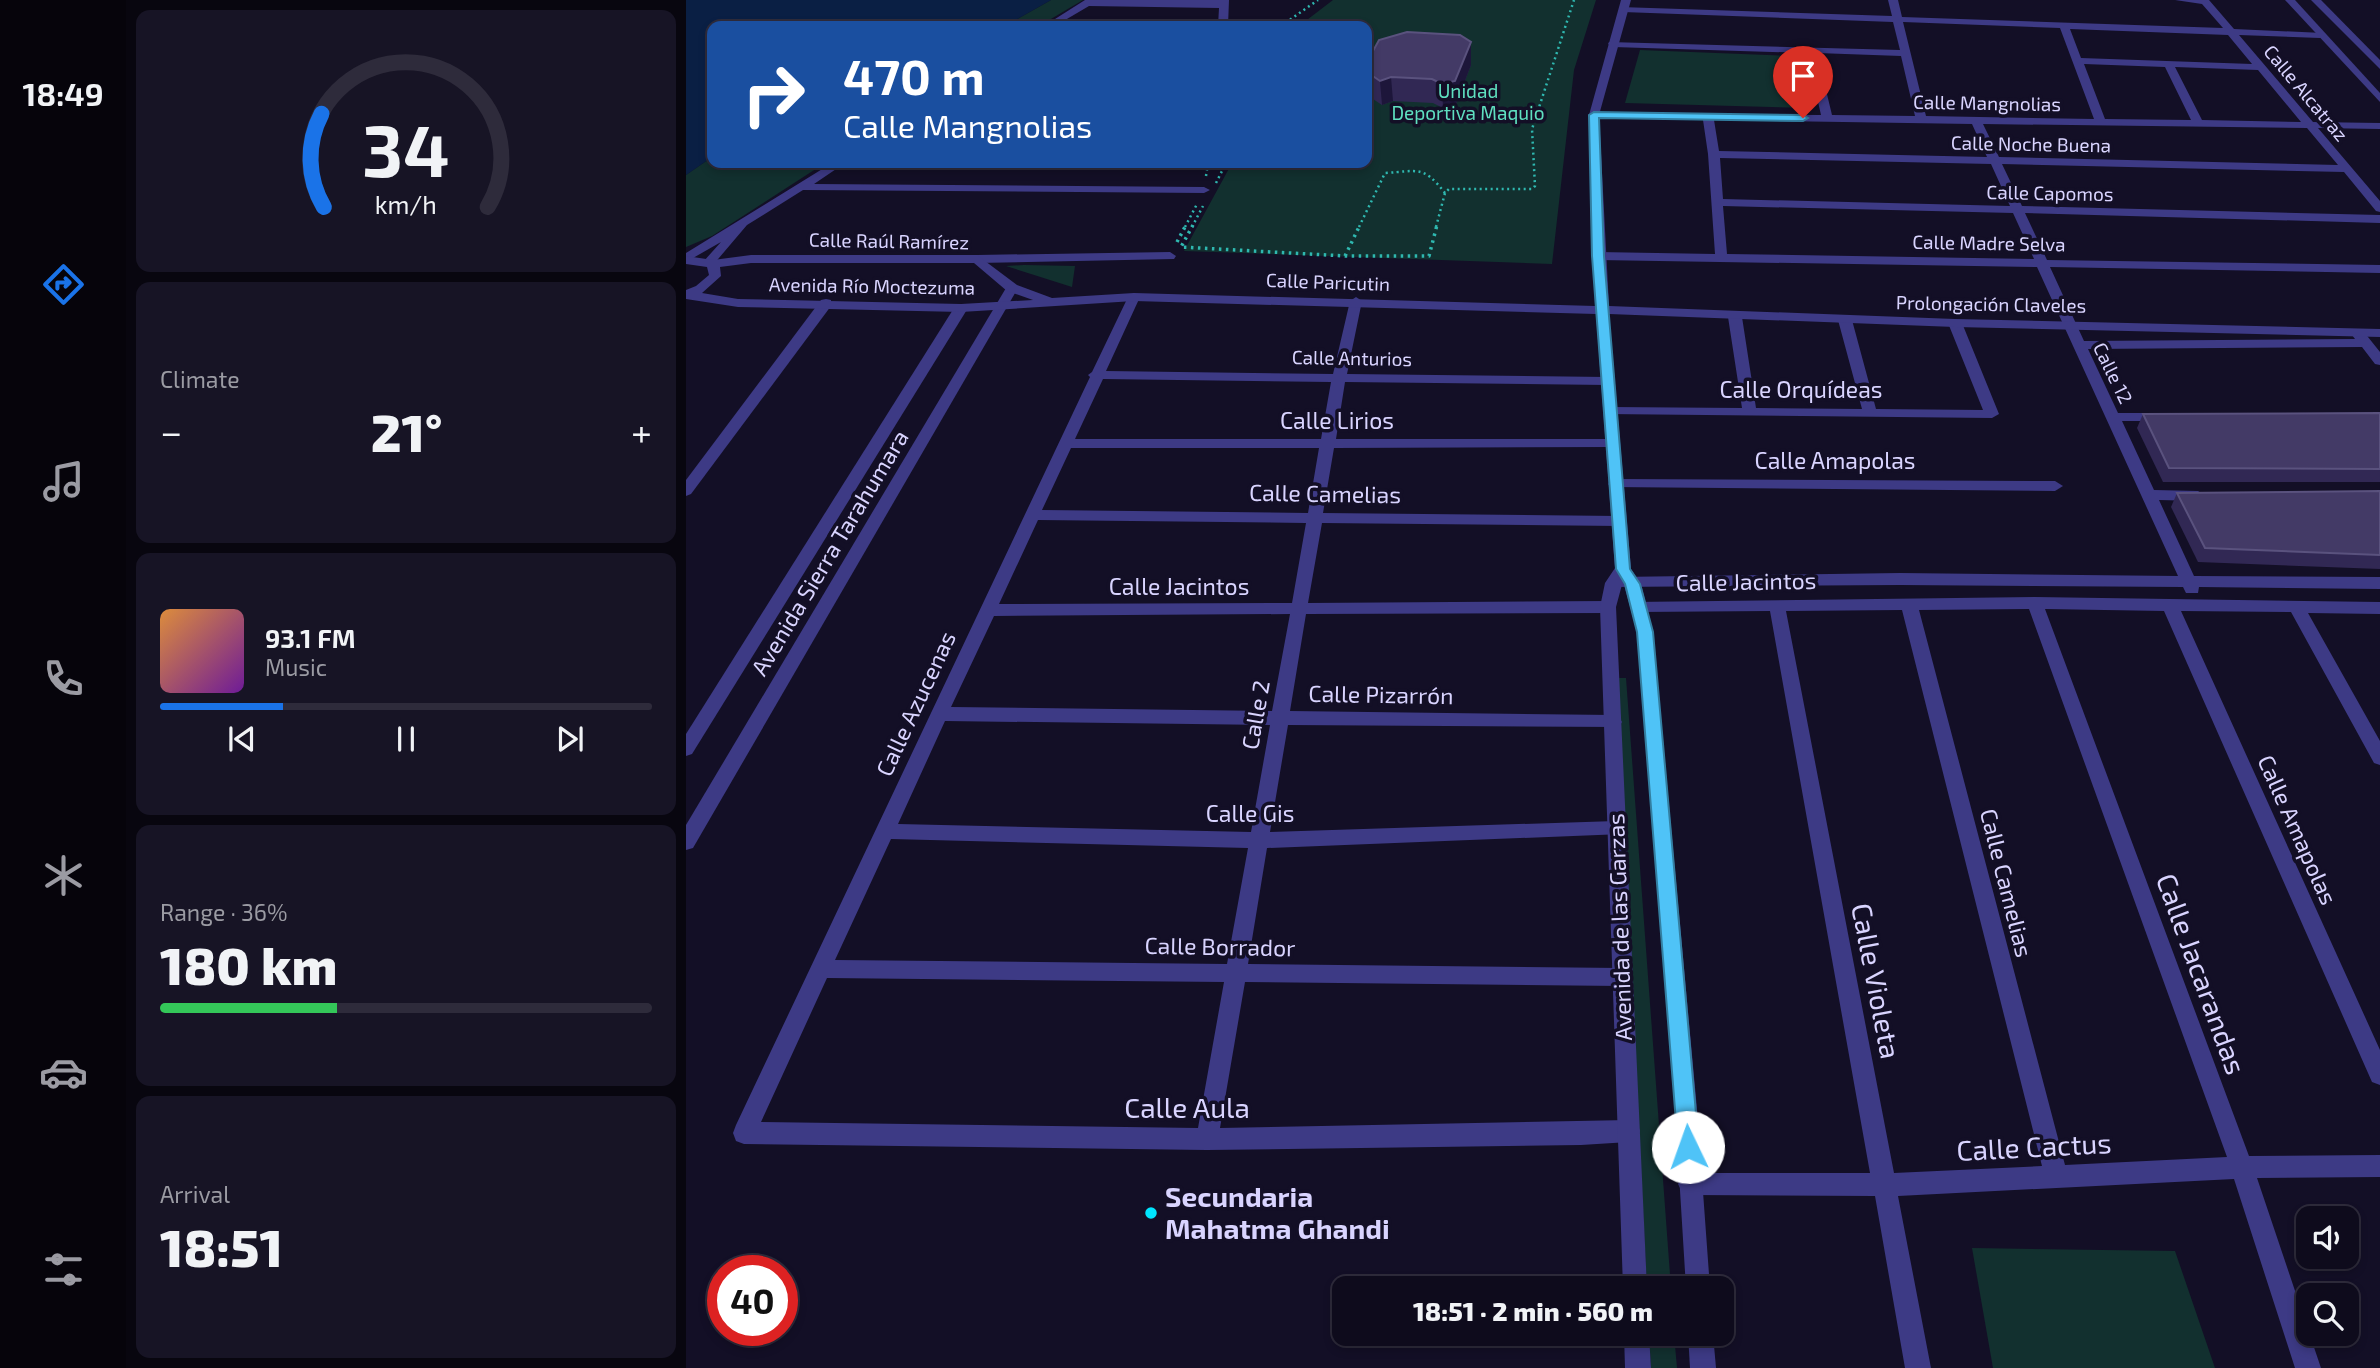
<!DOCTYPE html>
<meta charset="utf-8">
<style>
body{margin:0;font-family:"Exo 2",sans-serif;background:#171425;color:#f1f3f6;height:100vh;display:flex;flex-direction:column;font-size:26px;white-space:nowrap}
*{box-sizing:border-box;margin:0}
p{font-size:23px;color:#9b9ba3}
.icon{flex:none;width:38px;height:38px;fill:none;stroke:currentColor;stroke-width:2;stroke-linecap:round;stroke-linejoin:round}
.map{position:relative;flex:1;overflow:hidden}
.drawer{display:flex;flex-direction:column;gap:10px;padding:10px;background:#08060f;width:560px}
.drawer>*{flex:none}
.hud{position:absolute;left:21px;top:21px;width:665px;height:147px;border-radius:14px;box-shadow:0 4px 10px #0003,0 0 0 2px #2e2b3b;background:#1a4fa0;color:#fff;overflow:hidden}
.buttons{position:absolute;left:1610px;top:1206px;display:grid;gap:14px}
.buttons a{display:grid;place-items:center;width:63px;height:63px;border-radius:14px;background:#0e0b1c;box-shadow:0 4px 10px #0003,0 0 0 2px #2e2b3b;font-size:35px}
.speed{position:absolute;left:21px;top:1255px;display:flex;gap:14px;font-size:35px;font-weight:700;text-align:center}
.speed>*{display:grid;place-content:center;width:91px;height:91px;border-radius:50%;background:#0e0b1c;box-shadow:0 4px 10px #0003,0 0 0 2px #2e2b3b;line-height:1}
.speed .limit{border:10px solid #d22;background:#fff;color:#111}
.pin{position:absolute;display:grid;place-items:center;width:60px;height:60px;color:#fff;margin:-72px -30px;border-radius:50% 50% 50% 0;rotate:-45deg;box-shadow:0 0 7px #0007}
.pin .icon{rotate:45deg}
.me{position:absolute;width:77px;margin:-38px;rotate:357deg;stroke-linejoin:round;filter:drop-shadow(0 0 5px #0008)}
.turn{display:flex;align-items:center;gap:24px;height:147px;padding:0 21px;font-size:32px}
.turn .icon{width:91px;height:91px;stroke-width:2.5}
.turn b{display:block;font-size:49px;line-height:60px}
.big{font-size:52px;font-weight:800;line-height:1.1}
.drawer .card{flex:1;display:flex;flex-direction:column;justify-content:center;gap:10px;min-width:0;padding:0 24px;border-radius:14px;background:#171425}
.drawer .dial{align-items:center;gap:0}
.dial svg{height:182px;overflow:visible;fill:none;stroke:#2e2b3b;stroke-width:7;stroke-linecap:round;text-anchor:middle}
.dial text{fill:#f1f3f6;stroke:none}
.song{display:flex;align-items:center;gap:21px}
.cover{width:84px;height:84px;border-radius:10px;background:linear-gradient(135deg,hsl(30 70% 55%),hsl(280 70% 35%))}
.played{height:7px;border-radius:4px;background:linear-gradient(90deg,#1a73e8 25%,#2e2b3b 25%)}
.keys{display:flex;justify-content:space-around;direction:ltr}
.heat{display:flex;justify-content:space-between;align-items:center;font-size:38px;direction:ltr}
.charge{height:10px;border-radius:5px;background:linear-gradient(90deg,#34c759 36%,#2e2b3b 0)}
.trip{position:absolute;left:646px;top:1276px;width:402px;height:70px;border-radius:14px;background:#0e0b1c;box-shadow:0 4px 10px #0003,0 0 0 2px #2e2b3b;font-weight:800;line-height:70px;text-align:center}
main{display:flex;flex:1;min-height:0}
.menu{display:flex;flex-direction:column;width:126px;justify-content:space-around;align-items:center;background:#06040b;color:#9b9ba3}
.menu .icon{width:49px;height:49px}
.menu .current{color:#1a73e8}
.menu b{font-size:32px;color:#f1f3f6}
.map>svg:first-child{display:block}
.green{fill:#12302f}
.water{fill:#0a1f44}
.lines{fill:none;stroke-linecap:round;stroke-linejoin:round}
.path-far1{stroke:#2fb8b0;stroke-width:2.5;stroke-dasharray:2 3.5;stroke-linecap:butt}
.path{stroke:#2fb8b0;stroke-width:3.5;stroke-dasharray:2.5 4.5;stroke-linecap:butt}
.minor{fill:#3d3a85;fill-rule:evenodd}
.tertiary{fill:#3d3a85;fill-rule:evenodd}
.wall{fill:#312854}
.shaded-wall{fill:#1d163a}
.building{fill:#433a66;stroke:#5a527e;stroke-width:2}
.route{fill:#4fc3f7;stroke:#337fa1;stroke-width:2}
.poi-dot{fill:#00e5ff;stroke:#130f26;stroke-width:2.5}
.labels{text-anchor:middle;stroke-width:7;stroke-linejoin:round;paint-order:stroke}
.far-park-label{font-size:19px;fill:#5fe0c0;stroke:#130f26}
.far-street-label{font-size:19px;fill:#d9d4ff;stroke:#130f26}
.street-label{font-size:23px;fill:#d9d4ff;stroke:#130f26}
.near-street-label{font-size:28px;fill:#d9d4ff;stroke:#130f26}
.near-poi-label{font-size:28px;font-weight:bold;fill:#d9d4ff;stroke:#130f26;text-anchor:start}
</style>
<main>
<nav class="menu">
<b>18:49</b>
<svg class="icon current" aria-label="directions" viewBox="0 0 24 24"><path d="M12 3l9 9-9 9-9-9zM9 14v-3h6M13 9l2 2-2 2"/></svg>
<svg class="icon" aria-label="music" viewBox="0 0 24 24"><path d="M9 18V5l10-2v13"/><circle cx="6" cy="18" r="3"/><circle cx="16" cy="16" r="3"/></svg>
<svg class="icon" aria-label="phone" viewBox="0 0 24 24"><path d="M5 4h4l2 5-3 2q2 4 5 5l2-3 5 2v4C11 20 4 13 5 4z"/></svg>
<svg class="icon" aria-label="climate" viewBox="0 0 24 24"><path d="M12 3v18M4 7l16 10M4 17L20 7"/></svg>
<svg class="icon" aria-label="car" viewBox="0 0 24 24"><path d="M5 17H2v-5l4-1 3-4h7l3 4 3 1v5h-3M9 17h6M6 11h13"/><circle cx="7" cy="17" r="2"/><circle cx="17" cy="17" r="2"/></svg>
<svg class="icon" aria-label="filters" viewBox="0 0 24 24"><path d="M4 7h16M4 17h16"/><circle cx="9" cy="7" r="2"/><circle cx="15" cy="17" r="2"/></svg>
</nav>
<section class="drawer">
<div class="card dial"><svg viewBox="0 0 100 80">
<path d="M14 69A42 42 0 1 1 86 69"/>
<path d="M14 69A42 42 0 0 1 13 28" stroke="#1a73e8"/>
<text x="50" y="56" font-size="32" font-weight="700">34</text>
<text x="50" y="72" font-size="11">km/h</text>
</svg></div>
<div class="card"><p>Climate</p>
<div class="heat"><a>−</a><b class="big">21°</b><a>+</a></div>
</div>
<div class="card">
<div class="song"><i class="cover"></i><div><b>93.1 FM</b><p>Music</p></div></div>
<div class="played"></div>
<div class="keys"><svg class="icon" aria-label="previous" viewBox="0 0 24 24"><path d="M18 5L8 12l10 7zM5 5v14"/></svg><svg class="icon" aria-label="pause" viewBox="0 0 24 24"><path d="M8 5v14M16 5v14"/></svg><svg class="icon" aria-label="next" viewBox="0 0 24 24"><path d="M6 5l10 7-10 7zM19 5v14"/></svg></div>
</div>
<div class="card"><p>Range · 36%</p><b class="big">180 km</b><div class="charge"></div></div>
<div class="card"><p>Arrival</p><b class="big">18:51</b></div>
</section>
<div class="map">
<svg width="1694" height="1368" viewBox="0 0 1694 1368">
<rect width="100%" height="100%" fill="#130f26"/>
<!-- green -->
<g class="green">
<polygon points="365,0 397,0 353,26 319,26"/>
<polygon points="647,0 910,0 888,70 866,264 498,251 546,163 681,163 681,26 613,26"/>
<polygon points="954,50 1104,56 1122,108 939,103"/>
<polygon points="26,157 26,163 139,163 26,236 0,247 0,175"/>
<polygon points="338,265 389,266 386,287 320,266"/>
<polygon points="930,678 940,678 985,1288 961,1288"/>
<polygon points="1286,1248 1489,1251 1529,1368 1307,1368"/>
<polygon points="963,1334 988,1334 991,1368 965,1368"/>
</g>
<!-- water -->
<polygon class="water" points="0,0 365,0 319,26 26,26 26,157 0,175"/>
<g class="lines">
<!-- path-far1 -->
<g class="path-far1">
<polyline points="595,26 632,0"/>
<polyline points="520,176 522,163"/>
<polyline points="530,183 540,163"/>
<polyline points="499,227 511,204"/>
<polyline points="506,227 517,206"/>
<path d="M 673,227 L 699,173 C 733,171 737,165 759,193"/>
<polyline points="750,227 759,193 763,189 846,189 849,186 846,129 888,0"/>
</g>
<!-- path -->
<g class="path">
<polyline points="507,225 495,247 659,256 743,256 751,225"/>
<polyline points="491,242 500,225"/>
<polyline points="659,256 674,225"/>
</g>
<!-- minor -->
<g class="minor">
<polygon points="399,0 543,0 542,26 532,26 533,8 403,6 369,26 358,26"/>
<path d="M 1202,0 L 1212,0 L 1216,17 L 1537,28 L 1516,4 L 1489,0 L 1523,0 L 1548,29 L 1637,33 L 1639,35 L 1634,38 L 1553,35 L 1627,122 L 1694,123 L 1694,129 L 1632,128 L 1694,201 L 1694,212 L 1690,211 L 1658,172 L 1316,164 L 1336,206 L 1694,215 L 1694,223 L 1339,213 L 1361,260 L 1694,265 L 1694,273 L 1364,267 L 1398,341 L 1669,339 L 1666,335 L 1668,332 L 1678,332 L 1694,352 L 1694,365 L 1689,364 L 1676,347 L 1402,349 L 1432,413 L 1479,413 L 1486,417 L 1479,421 L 1436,421 L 1468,490 L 1512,491 L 1520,496 L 1512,501 L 1473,500 L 1508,576 L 1694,577 L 1694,589 L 1513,587 L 1512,593 L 1500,593 L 1497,587 L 1214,585 L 925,587 L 923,583 L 931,577 L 1214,573 L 1492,576 L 1351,267 L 912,260 L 906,256 L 912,252 L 1029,254 L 1022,154 L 1017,120 L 908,118 L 903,115 L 904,113 L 1135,115 L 1121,53 L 927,47 L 922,44 L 923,42 L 1214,50 L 1207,22 L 937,12 L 934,11 L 934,7 L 1206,16 ZM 1217,22 L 1374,28 L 1408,119 L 1240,116 ZM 1384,29 L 1542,35 L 1566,64 L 1395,58 ZM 1131,53 L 1215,56 L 1229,116 L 1146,115 ZM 1398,64 L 1479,67 L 1505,120 L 1419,119 ZM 1489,67 L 1572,70 L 1615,122 L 1516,120 ZM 1028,120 L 1286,124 L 1301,157 L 1033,151 ZM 1297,124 L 1621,128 L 1652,165 L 1313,157 ZM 1034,158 L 1305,164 L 1324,206 L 1037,199 ZM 1037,206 L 1327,213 L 1348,259 L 1041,254 Z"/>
<polygon points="146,163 159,163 128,184 518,187 524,190 518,193 117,190 61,225 27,265 17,262 35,242 0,262 0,253"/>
<polygon points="484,252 490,256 488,259 291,263 285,259 291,255"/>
<polygon points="326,284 332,288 7,848 0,850 0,825 320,288"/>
<path d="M 448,293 L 454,297 L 420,371 L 647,374 L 664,301 L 670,297 L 676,301 L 661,374 L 921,377 L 928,381 L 921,385 L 659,382 L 650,439 L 925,439 L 932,443 L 925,447 L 648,448 L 637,513 L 933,516 L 941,521 L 933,526 L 636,523 L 622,603 L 922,601 L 930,607 L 922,613 L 620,614 L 604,711 L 927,715 L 933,717 L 936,722 L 933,727 L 602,725 L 584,832 L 930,821 L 937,824 L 940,829 L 937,834 L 581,848 L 562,964 L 935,968 L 942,971 L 945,977 L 942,983 L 935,986 L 559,982 L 534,1128 L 943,1120 L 951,1123 L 954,1131 L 951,1139 L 943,1142 L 895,1145 L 521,1150 L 58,1144 L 50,1141 L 47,1133 L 50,1125 L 404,377 L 402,375 L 406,372 L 442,297 ZM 417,379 L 645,382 L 635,439 L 389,439 ZM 385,448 L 633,448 L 622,513 L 356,510 ZM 352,520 L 620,523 L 606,603 L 313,604 ZM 604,614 L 586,711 L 265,707 L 308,616 ZM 259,721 L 584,725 L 565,832 L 212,824 ZM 205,839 L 562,848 L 541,964 L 149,960 ZM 141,978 L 538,982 L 512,1128 L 75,1122 Z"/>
<polygon points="140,299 145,300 145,306 5,494 0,496 0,480 135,300"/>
<polygon points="275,304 282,308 6,754 0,756 0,734 268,308"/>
<polygon points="1049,313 1056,317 1070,408 1176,409 1152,320 1159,316 1166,320 1190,409 1297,410 1262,323 1269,319 1276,323 1313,414 1306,418 919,414 917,411 924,407 1056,408 1042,317"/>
<polygon points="930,479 1369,481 1377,486 1369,491 925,487 922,484 925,481"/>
<path d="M 1349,597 L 1694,602 L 1694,614 L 1622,613 L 1694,741 L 1694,765 L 1688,763 L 1605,612 L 1495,611 L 1694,1050 L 1694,1085 L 1686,1082 L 1478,611 L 1359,609 L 1563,1156 L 1694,1155 L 1694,1177 L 1571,1178 L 1635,1368 L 1609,1368 L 1548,1179 L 1212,1196 L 1245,1368 L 1219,1368 L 1189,1196 L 1004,1195 L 996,1192 L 992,1184 L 996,1176 L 1004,1173 L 1184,1173 L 1084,611 L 953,612 L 945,606 L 947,602 ZM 1343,609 L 1541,1157 L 1379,1165 L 1233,610 ZM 1216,610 L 1356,1166 L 1208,1173 L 1100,611 Z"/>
</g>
<!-- tertiary -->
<g class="tertiary">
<path d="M 935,0 L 945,0 L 913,115 L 923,306 L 1269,319 L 1694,329 L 1694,337 L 1269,327 L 923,314 L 945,569 L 955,584 L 967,632 L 1011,1109 L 1024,1288 L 1000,1288 L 989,1109 L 951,632 L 937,581 L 930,607 L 961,1288 L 937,1288 L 914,607 L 919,583 L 929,568 L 910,314 L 448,301 L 275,312 L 52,307 L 0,299 L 0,290 L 10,286 L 23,275 L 21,267 L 0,264 L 0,256 L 27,260 L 65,255 L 291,255 L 331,285 L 366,298 L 448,293 L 909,306 L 903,115 ZM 65,263 L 288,263 L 321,291 L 347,300 L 275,304 L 52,299 L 16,293 L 35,276 L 34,267 Z"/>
<polygon points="1599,0 1609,0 1694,93 1694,102"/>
<polygon points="1625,0 1635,0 1694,60 1694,69"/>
<polygon points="938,1334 963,1334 965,1368 939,1368"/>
<polygon points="1002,1334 1027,1334 1030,1368 1004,1368"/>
</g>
</g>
<!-- wall -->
<g class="wall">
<polygon points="785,42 785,65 770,104 757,108 747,103 707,101 696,105 681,95 681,62"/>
<polygon points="1694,413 1694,482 1477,482 1451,428 1457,414"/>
<polygon points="1694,491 1694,569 1512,562 1485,507 1491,493"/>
</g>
<!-- shaded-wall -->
<g class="shaded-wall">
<polygon points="785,42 785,65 770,104 757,108 756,84"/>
<polygon points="705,77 707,101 696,105 694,81"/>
</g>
<!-- building -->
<g class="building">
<polygon points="721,32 774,35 785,42 769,81 756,84 746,79 705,77 694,81 681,72 681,62 693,40"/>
<polygon points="1694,413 1694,469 1483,468 1457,414"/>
<polygon points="1694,491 1694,555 1519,548 1491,493"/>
</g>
<!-- route -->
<polygon class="route" points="908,112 1117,115 1122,118 1117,121 913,118 918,256 942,545 944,569 954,584 967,632 1013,1147 1010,1154 1002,1157 995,1154 992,1147 951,632 939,584 930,569 906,256 903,115"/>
<!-- markers -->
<circle class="poi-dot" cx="465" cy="1213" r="7"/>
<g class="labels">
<!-- far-park labels -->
<g class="far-park-label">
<text x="782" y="98">Unidad<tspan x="782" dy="22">Deportiva Maquio</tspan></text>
</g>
<!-- far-street labels -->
<g class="far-street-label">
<text transform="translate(1620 93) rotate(50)" y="7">Calle Alcatraz</text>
<text transform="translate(1301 103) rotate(1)" y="7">Calle Mangnolias</text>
<text transform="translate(1345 144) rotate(1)" y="7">Calle Noche Buena</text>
<text transform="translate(1364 193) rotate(1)" y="7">Calle Capomos</text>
<text transform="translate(203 241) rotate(1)" y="7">Calle Raúl Ramírez</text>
<text transform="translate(1303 243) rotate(1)" y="7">Calle Madre Selva</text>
<text transform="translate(642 282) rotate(2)" y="7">Calle Paricutin</text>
<text transform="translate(186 286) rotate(1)" y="7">Avenida Río Moctezuma</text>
<text transform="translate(1305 304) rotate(1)" y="7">Prolongación Claveles</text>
<text transform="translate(666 358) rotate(1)" y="7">Calle Anturios</text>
<text transform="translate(1427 373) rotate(64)" y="7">Calle 12</text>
</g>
<!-- street labels -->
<g class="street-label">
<text x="1115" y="398">Calle Orquídeas</text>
<text x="651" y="429">Calle Lirios</text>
<text x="1149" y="469">Calle Amapolas</text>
<text transform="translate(639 494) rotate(1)" y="8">Calle Camelias</text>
<text transform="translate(144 553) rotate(-59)" y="8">Avenida Sierra Tarahumara</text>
<text transform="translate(1060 582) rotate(-1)" y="8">Calle Jacintos</text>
<text x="493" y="595">Calle Jacintos</text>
<text transform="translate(695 695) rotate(1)" y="8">Calle Pizarrón</text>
<text transform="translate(230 704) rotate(-65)" y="8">Calle Azucenas</text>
<text transform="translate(570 715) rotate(-80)" y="8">Calle 2</text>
<text x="564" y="822">Calle Gis</text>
<text transform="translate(1611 830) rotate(66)" y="8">Calle Amapolas</text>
<text transform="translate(1320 883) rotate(76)" y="8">Calle Camelias</text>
<text transform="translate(934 927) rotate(-92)" y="8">Avenida de las Garzas</text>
<text transform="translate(534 947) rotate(1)" y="8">Calle Borrador</text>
</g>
<!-- near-street labels -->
<g class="near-street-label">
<text transform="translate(1515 974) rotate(70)" y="10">Calle Jacarandas</text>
<text transform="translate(1190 981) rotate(79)" y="10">Calle Violeta</text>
<text x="501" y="1118">Calle Aula</text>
<text transform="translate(1348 1147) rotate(-3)" y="10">Calle Cactus</text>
</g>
<!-- near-poi labels -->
<g class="near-poi-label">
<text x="479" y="1207">Secundaria<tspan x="479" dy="32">Mahatma Ghandi</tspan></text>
</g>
</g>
</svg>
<div class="buttons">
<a><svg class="icon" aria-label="sound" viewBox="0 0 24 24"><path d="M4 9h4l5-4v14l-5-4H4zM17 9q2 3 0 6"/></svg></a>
<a><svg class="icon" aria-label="search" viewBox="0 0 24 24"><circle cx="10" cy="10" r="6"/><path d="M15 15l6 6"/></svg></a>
</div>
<div class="speed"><div class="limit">40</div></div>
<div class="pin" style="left:1117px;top:118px;background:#d93025"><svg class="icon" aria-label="arrive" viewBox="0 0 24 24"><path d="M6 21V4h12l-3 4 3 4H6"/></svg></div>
<svg class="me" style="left:1002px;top:1147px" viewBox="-20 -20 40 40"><circle r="19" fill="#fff"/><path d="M0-13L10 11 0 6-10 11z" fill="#4fc3f7"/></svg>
<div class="trip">18:51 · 2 min · 560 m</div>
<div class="hud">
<div class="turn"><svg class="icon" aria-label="right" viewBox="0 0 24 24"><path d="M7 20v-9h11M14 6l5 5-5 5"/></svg><div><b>470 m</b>Calle Mangnolias</div></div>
</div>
</div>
</main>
